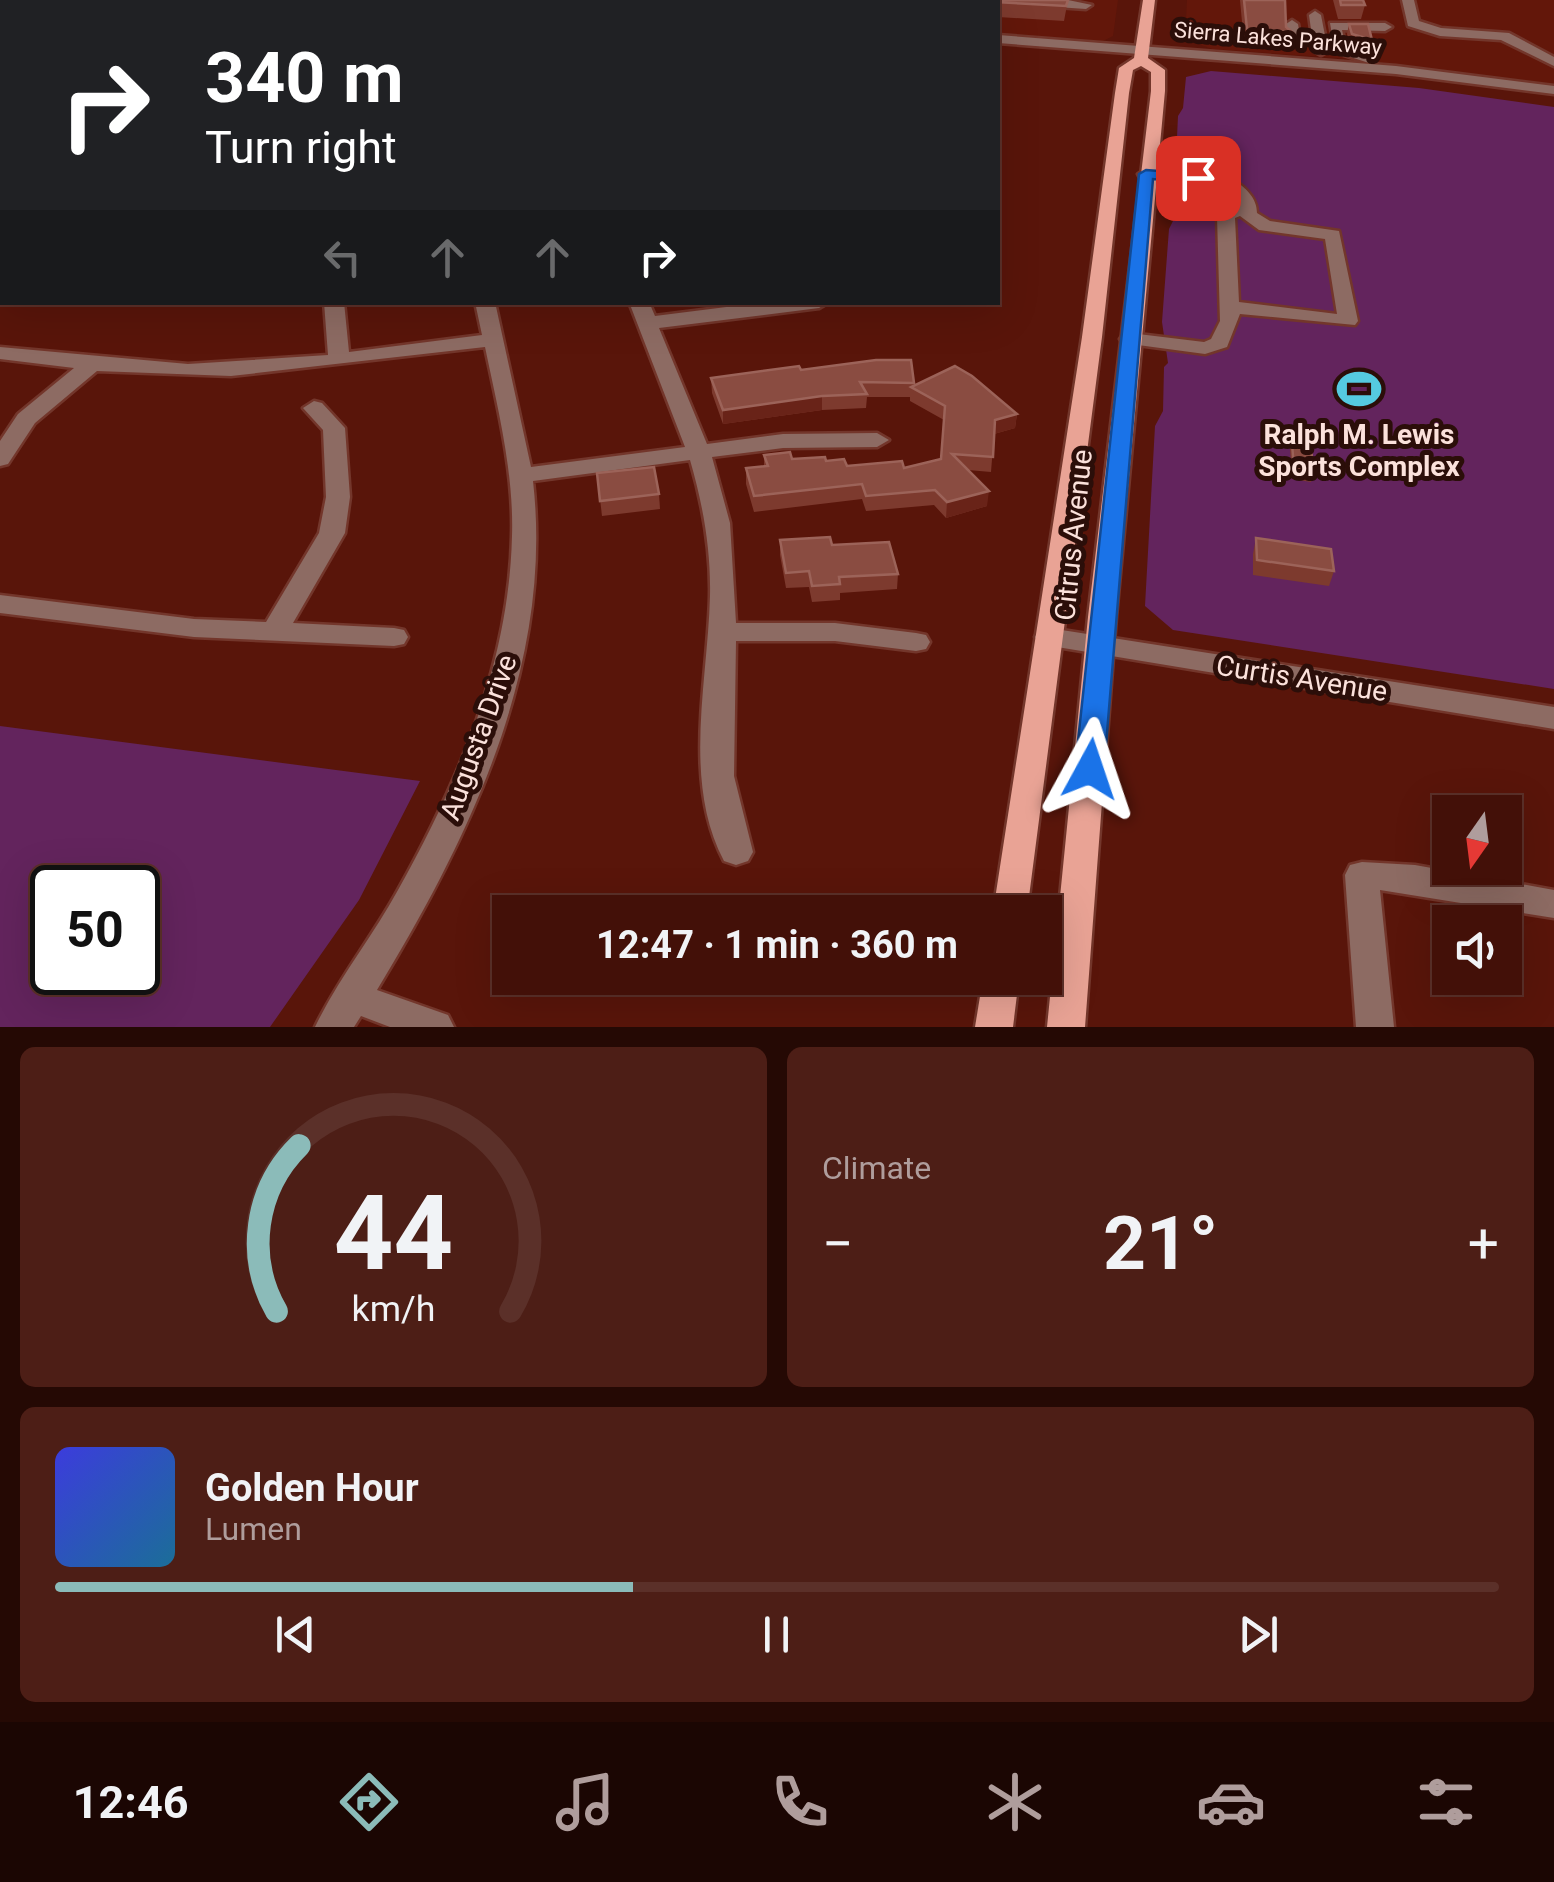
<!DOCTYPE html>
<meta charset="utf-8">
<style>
body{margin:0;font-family:Roboto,sans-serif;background:#4d1e16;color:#f1f3f6;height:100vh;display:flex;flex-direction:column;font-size:38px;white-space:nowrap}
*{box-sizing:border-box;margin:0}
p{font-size:32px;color:#af9d9c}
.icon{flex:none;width:55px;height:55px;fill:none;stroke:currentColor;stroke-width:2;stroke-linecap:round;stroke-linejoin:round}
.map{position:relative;height:1027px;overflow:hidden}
.panel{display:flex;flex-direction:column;gap:20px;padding:20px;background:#250904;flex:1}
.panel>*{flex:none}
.guide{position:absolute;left:0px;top:0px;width:1000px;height:305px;box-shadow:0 10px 40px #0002,0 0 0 2px #5b3029;background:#202124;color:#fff;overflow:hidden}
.needle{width:65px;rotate:194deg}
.buttons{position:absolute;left:1432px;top:795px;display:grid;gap:20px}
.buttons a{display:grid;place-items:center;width:90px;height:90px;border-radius:0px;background:#431008;box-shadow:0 10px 40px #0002,0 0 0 2px #5b3029;font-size:50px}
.speed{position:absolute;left:30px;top:865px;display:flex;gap:20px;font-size:50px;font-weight:700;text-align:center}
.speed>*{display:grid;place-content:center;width:130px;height:130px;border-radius:50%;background:#431008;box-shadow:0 10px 40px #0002,0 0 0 2px #5b3029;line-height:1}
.speed .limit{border:5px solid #111;border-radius:15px;background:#fff;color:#111}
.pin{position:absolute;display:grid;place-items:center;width:85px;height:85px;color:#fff;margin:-42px;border-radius:20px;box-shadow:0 5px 15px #0006}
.me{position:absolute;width:110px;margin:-55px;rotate:5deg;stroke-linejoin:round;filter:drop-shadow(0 0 8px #0008)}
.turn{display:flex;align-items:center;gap:35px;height:210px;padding:0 40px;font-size:45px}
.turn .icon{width:130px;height:130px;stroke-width:2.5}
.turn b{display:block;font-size:70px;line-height:85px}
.lanes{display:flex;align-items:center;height:95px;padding:0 40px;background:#0003;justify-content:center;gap:50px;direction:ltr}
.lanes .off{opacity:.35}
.big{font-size:75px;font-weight:700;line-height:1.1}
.panel .widget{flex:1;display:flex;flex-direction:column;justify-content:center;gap:15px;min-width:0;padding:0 35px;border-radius:15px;background:#4d1e16}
.panel .dial{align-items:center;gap:0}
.dial svg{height:260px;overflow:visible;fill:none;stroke:#5b3029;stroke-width:7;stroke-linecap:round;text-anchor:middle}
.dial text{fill:#f1f3f6;stroke:none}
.song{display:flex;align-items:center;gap:30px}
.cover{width:120px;height:120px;border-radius:15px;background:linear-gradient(135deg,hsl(240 70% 55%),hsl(200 70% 35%))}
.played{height:10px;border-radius:5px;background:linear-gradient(90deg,#8bbbb9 40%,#5b3029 40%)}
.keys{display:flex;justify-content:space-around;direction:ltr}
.heat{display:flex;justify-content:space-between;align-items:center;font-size:55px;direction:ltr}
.panel .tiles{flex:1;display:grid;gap:20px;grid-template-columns:1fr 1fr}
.widget:last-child{grid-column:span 2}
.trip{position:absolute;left:492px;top:895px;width:570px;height:100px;border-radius:0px;background:#431008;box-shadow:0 10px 40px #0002,0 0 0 2px #5b3029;font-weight:700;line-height:100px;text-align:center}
.tabs{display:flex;height:160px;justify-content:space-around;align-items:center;background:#1b0603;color:#af9d9c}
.tabs .icon{width:70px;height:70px}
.tabs .on{color:#8bbbb9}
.tabs b{font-size:45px;color:#f1f3f6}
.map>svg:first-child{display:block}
.built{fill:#63170a}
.green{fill:#63245d;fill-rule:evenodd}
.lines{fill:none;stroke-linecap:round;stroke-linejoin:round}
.minor-casing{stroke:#73362b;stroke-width:5}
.major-casing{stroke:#73362b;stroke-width:5}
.minor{fill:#8d6b63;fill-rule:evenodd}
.major{fill:#e9a395;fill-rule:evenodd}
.wall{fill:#7d3a2e}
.shaded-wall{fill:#692318}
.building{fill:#8a4c41;stroke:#9c6359;stroke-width:2.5}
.route{fill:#1a73e8;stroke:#114b97;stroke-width:2.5}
.labels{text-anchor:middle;stroke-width:10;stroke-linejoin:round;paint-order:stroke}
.far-street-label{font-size:22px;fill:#fbe1db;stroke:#2b0e09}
.poi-label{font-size:28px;font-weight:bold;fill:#fbe1db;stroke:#2b0e09}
.street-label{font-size:28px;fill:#fbe1db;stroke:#2b0e09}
</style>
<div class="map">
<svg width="1554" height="1027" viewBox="0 0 1554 1027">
<rect width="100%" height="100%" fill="#59150a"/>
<!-- built -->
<g class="built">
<polygon points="745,0 1118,0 1113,36 1103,41 1082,43 998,36 998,2"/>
<polygon points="1187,0 1554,0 1554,84 1351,59 1212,49 1185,39"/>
</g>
<!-- green -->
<g class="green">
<polygon points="0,0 357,0 2,2 2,177"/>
<polygon points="1211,71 1419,88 1554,107 1554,689 1173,630 1145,606 1155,426 1163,411 1164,367 1168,363 1162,322 1169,229 1173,221 1178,116 1183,108 1186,77"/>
<path d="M 0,726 L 420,781 L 359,900 L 270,1027 L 0,1027 ZM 52,888 L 138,888 L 138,972 L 52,972 Z"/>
</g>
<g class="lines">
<!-- minor casing -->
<g class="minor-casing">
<g id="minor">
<polygon points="538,0 558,0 559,2 540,2"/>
<polygon points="678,0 698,0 699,2 680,2"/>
<polygon points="716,0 738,0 739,2 718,2"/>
<polygon points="1007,0 1068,0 1092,5 1086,9 1013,4"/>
<polygon points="1402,0 1414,0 1419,21 1441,28 1509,33 1554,57 1554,66 1501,40 1440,36 1408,26"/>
<polygon points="1315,11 1321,15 1328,51 1321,55 1314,51 1309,15"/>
<polygon points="1292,20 1298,24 1301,42 1294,46 1287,42 1286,24"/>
<polygon points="1330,23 1385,23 1392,27 1385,31 1342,30 1346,47 1374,56 1376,59 1369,63 1335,52"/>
<polygon points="998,35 1396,66 1554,86 1554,94 1396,74 998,43"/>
<path d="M 1146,169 L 1234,180 C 1246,188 1257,198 1257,213 L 1270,221 L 1339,231 L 1358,321 L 1355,325 L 1240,314 L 1227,347 L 1205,354 L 1123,343 L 1120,339 L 1123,335 L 1130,333 L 1204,342 L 1211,339 L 1220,321 L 1217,216 L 1238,203 L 1223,189 L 1140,178 L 1138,174 ZM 1240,216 L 1259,230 L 1325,239 L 1337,314 L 1239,302 L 1235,218 Z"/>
<rect x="0" y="229" width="2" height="10"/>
<path d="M 324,302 L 344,302 L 349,352 L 482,335 L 475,302 L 495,302 L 531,467 L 685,447 L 629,302 L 649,302 L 655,316 L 766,302 L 829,302 L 819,308 L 659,328 L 707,444 L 783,434 L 877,433 L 889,440 L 877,447 L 783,448 L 712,457 L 730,523 L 736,623 L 835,623 L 916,633 L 926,635 L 930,642 L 926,649 L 916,651 L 835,641 L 736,641 L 734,776 L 753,852 L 748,861 L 736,865 L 724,861 C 682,782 708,681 710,596 C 711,549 703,505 690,460 L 533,481 C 554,664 470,837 377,990 L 448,1015 L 454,1027 L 390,1027 L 361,1016 L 354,1027 L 315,1027 C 338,979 373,936 398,890 C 459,781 509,663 512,536 C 514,473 498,409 485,347 L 231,376 L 97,371 L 35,423 L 8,464 L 0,466 L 0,441 L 18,414 L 74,368 L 0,359 L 0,347 L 188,364 L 328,355 Z"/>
<polygon points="314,401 322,403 345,428 350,497 345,533 293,623 394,628 404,630 408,637 404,644 394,646 194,637 0,613 0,595 194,619 266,622 319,533 326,497 323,430 303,408"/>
<polygon points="1049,628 1554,707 1554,729 1039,644 1035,637 1039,630"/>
<polygon points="1362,862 1415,865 1554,890 1554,918 1380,890 1394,1027 1356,1027 1345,875 1350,865"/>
</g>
</g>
<!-- major casing -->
<g class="major-casing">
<g id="major">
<polygon points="1143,0 1155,0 1148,58 1165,70 1165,91 1116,617 1085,1027 1047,1027 1088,617 1151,91 1151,72 1141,66 1133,70 1129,93 1102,337 1027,912 993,912 1082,337 1115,93 1119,68 1134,58"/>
<polygon points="983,978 1019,978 1013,1027 975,1027"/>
</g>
</g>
<!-- minor -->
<use href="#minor" class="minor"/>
<!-- major -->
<use href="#major" class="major"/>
</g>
<!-- wall -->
<g class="wall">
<polygon points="1068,0 1064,21 998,17 998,2 975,2 975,1"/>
<polygon points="1240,0 1285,0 1286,27 1292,32 1289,47 1244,44"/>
<polygon points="1333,0 1363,0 1365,5 1361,19 1338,19"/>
<polygon points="1349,24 1372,40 1369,51 1349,44 1347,34"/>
<polygon points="911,360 914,386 1017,414 1015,428 994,434 991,472 968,470 987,506 946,518 934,505 866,511 862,499 754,512 746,484 746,468 764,467 764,455 792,459 826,461 847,466 904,468 941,459 944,420 910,401 910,397 867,397 866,408 822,410 723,424 712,393 711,378"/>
<polygon points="1292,442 1313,474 1311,482 1292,479 1290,449"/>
<polygon points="597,473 659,494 660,509 602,516"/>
<polygon points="1256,538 1334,571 1329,586 1253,575 1253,554"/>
<polygon points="780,540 832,545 898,574 897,589 840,593 840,600 812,602 809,587 786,588 780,555"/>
</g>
<!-- shaded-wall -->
<g class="shaded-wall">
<polygon points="822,396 822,410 723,424 723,410"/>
<polygon points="1017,414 1015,428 994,434 995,420"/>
<polygon points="989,491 987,506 946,518 947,502"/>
</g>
<!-- building -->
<g class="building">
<polygon points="976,0 1068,0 1066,6 975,1"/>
<polygon points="1244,0 1285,0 1286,27 1292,32 1247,29"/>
<polygon points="1340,0 1363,0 1365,5 1341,5"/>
<polygon points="1349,24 1368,24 1372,40 1352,34"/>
<polygon points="876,360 911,360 914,383 860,382 867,394 822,396 723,410 711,378 799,366 801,370"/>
<polygon points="955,366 972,376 1017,414 995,420 993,457 952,454 989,491 947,502 935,490 866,496 862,484 754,496 746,468 768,466 764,455 790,452 792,459 825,457 826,461 844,459 847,466 902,461 904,468 941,459 945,406 911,387"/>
<polygon points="1292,442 1311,444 1313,474 1294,472"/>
<polygon points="654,467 659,494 600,501 597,473"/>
<polygon points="830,537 832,545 889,542 898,574 839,577 840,584 812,586 809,571 786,573 780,540"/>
<polygon points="1256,538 1331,549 1334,571 1257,560"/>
</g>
<!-- route -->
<polygon class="route" points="1146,170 1198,174 1206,178 1198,183 1153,179 1104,769 1100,776 1090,779 1079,776 1075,769 1139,174"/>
<!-- icons -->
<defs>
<g id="stadium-bare" transform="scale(3.45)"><path d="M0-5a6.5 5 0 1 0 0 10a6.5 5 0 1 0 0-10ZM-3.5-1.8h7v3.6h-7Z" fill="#55cae0" stroke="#2b0e09" stroke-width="2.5" paint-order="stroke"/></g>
</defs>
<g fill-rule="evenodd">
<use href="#stadium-bare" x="1359" y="389"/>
</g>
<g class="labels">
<!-- far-street labels -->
<g class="far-street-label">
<text transform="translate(1278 38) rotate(5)" y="8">Sierra Lakes Parkway</text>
</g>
<!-- poi labels -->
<g class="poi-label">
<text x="1359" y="444">Ralph M. Lewis<tspan x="1359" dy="32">Sports Complex</tspan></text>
</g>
<!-- street labels -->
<g class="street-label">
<text transform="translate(1073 535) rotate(-84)" y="10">Citrus Avenue</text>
<text transform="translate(1302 678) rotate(9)" y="10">Curtis Avenue</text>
<text transform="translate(478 737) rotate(-70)" y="10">Augusta Drive</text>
</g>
</g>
</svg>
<div class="buttons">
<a><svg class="needle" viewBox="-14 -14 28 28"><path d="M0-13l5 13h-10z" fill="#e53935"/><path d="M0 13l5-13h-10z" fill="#af9d9c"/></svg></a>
<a><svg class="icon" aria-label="sound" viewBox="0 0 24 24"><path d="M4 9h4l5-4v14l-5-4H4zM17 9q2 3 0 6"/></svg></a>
</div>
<div class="speed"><div class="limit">50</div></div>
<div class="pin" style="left:1198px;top:178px;background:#d93025"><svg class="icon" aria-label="arrive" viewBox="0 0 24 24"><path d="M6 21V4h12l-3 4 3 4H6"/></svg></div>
<svg class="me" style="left:1090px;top:769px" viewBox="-20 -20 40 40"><path d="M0-17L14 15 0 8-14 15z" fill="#1a73e8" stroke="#fff" stroke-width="4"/></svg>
<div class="trip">12:47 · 1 min · 360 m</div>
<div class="guide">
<div class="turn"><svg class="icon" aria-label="right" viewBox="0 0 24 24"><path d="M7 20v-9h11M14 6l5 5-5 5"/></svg><div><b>340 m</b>Turn right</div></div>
<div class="lanes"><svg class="icon off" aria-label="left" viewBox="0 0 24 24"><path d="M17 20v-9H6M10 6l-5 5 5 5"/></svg><svg class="icon off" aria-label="ahead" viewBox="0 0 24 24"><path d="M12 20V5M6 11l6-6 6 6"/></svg><svg class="icon off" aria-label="ahead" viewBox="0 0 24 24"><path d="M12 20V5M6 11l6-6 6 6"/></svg><svg class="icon" aria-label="right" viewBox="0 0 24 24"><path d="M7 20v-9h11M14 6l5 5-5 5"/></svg></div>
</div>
</div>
<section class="panel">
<div class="tiles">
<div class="widget dial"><svg viewBox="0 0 100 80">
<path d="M14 69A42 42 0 1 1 86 69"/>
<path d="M14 69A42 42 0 0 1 21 18" stroke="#8bbbb9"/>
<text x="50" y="56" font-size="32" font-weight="700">44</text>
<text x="50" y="72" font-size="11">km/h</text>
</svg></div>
<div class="widget"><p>Climate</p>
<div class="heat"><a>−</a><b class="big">21°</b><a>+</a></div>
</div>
<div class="widget">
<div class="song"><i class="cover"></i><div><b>Golden Hour</b><p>Lumen</p></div></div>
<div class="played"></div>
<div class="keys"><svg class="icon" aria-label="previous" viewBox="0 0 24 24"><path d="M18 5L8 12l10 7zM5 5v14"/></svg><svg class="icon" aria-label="pause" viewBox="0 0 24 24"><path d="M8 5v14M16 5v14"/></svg><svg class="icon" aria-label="next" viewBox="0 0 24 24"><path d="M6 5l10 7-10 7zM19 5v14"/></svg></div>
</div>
</div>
</section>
<nav class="tabs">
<b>12:46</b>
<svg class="icon on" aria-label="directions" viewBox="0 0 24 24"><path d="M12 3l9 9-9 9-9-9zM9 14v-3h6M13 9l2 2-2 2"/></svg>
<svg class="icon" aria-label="music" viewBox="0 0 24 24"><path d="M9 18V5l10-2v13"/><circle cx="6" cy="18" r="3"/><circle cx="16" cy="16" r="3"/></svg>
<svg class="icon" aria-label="phone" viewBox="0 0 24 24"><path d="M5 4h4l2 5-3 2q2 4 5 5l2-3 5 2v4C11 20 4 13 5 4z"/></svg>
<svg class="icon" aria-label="climate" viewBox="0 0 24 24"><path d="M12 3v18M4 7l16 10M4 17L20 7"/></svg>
<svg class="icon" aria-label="car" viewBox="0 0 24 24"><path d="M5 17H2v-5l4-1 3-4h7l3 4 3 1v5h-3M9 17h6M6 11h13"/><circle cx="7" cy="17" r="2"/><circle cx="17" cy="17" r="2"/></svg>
<svg class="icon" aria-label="filters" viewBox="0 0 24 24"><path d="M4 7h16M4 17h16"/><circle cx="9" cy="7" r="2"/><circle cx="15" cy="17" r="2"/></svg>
</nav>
